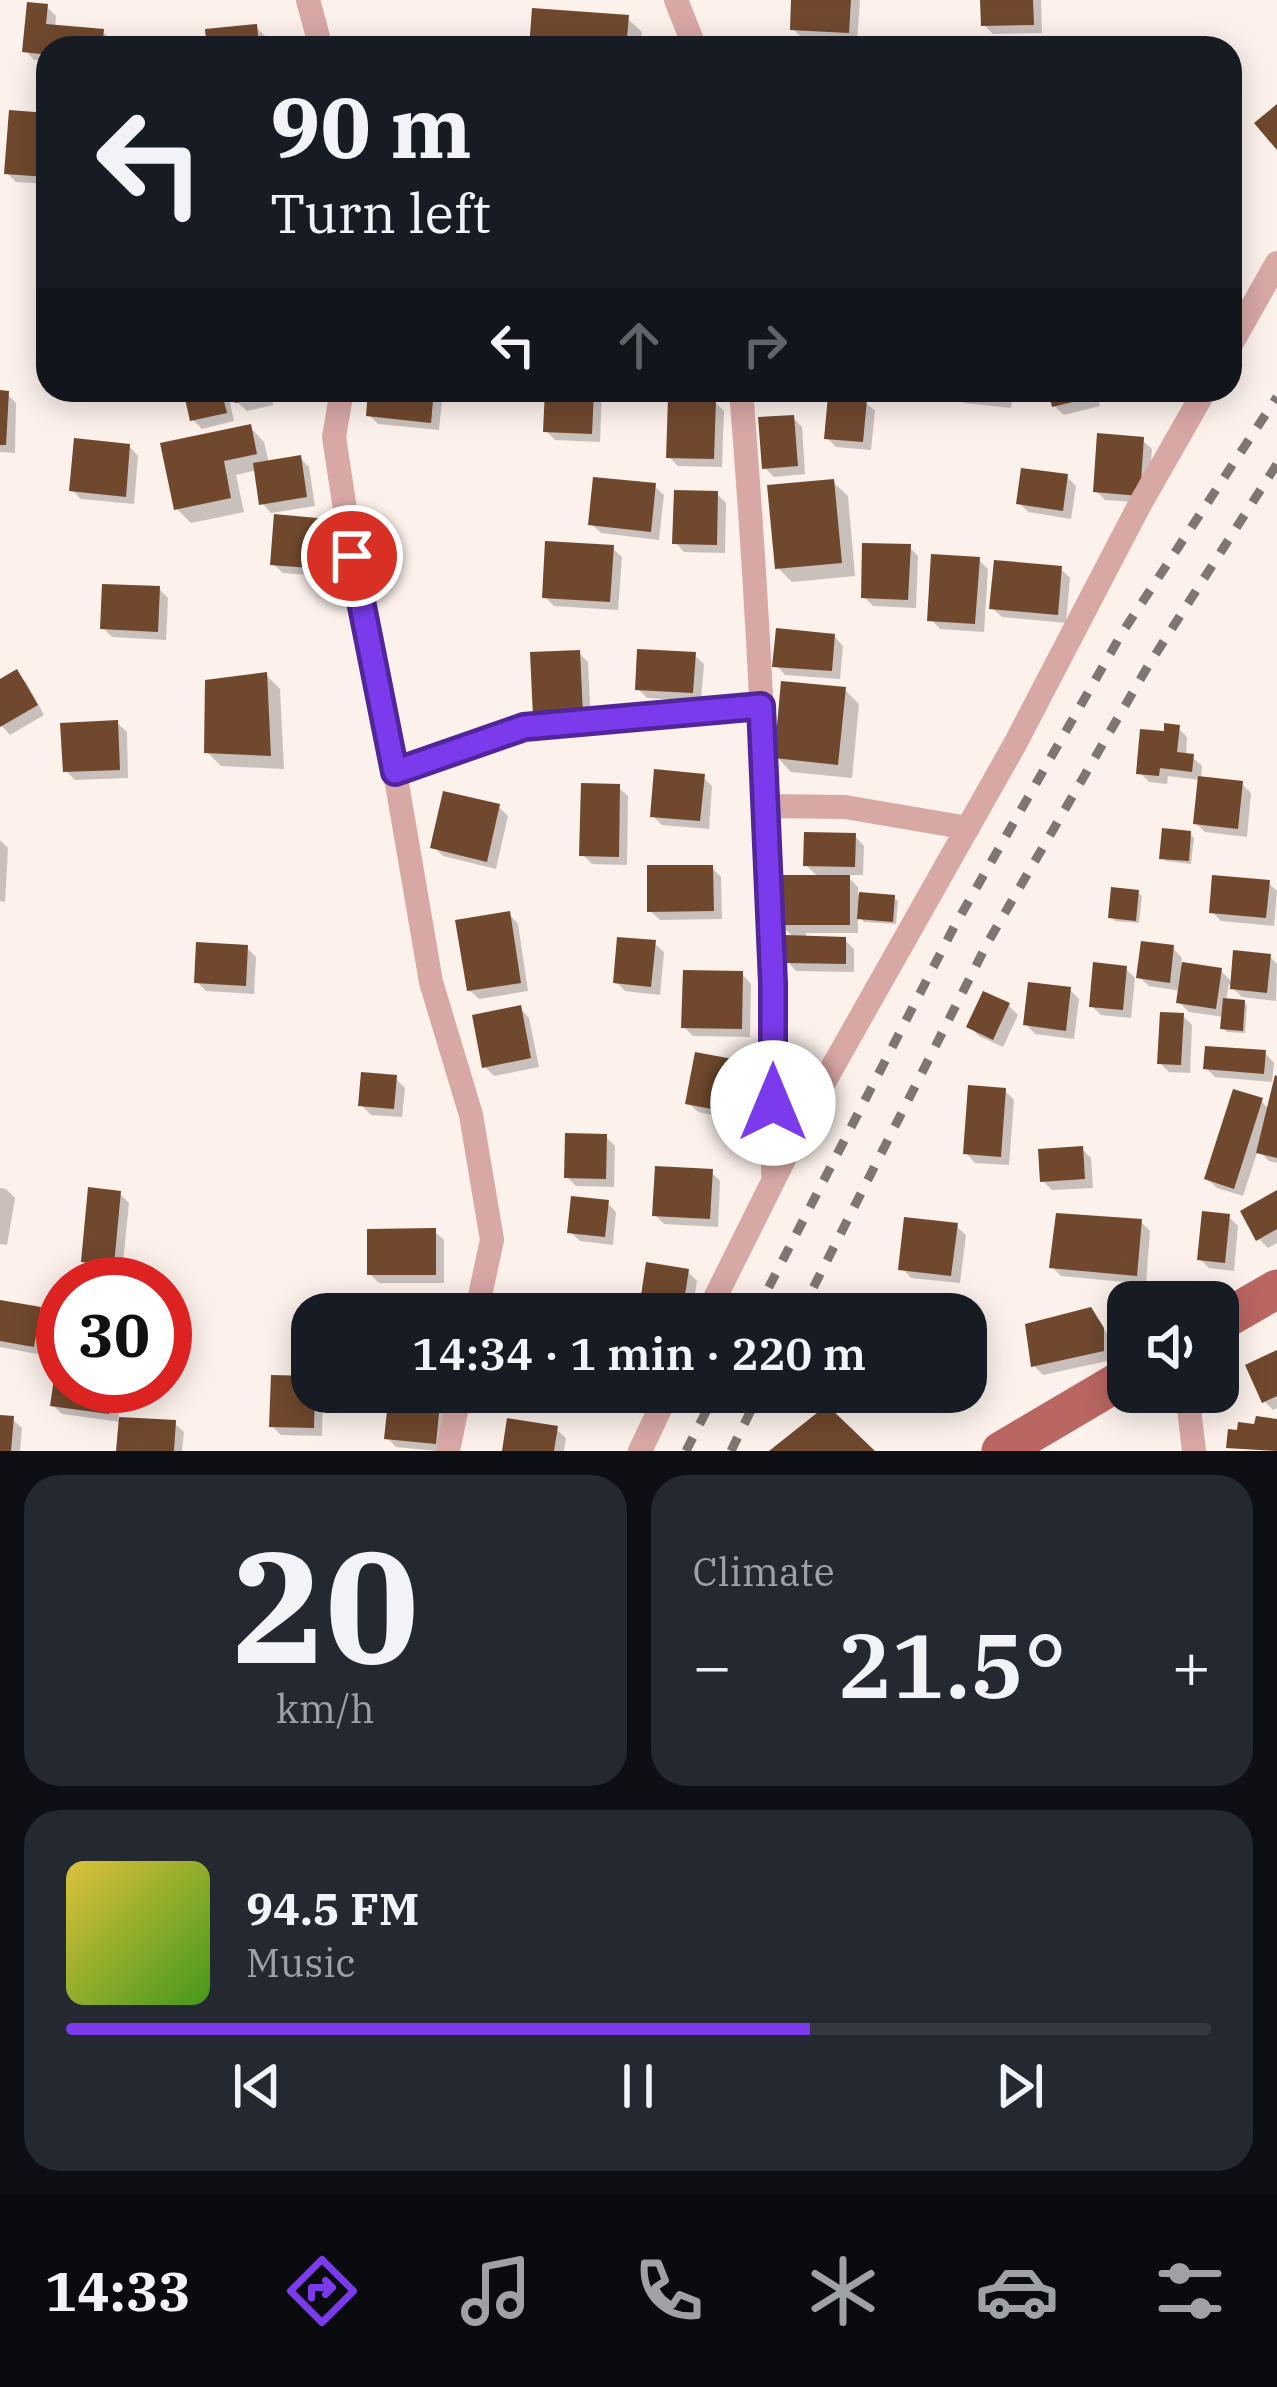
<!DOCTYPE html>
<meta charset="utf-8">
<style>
body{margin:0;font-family:"IBM Plex Serif",serif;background:#242831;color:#f1f3f6;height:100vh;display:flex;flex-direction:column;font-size:45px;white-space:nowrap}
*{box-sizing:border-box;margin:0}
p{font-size:39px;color:#9ea1a6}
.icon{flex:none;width:66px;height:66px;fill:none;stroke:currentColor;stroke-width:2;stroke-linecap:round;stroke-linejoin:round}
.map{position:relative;height:1451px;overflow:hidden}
.sheet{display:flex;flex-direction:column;gap:24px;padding:24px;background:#0d0f14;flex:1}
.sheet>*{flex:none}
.guide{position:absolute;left:36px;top:36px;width:1206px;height:366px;border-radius:36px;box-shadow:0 6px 30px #0003;background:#171b24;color:#f1f3f6;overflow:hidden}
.tools{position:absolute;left:1107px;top:1281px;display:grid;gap:24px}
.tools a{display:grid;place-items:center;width:132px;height:132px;border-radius:24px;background:#171b24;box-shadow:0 6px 30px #0003;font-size:60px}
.speed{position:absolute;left:36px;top:1257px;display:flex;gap:24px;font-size:60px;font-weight:700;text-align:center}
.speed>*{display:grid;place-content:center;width:156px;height:156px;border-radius:50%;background:#171b24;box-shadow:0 6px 30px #0003;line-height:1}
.speed .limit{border:18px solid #d22;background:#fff;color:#111}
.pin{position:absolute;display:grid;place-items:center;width:102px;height:102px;color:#fff;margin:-51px;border:6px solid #fff;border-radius:50%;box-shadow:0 3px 12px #0007}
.me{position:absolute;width:132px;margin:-66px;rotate:0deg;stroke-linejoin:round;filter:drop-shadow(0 0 9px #0008)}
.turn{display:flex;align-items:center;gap:42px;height:252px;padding:0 36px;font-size:54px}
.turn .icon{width:156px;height:156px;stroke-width:2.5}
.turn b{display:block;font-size:84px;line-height:102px}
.lanes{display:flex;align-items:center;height:114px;padding:0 36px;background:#0003;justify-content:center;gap:60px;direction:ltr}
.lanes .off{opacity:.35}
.big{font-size:90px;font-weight:600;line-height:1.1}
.sheet .card{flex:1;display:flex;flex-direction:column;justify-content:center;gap:18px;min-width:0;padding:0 42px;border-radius:36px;background:#242831}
.sheet .dial{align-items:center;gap:0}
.dial b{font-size:156px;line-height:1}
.song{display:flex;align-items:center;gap:36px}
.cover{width:144px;height:144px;border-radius:18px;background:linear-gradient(135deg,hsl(50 70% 55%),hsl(100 70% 35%))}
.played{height:12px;border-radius:6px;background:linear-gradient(90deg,#7c3aed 65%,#363941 65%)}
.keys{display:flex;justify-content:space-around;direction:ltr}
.heat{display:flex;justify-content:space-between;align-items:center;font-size:66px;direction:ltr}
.sheet .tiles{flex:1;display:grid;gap:24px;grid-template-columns:1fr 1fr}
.card:last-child{grid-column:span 2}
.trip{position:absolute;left:291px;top:1293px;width:696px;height:120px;border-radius:36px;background:#171b24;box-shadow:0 6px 30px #0003;font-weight:600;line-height:120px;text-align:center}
.dock{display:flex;height:192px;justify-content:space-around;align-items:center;background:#090b0e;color:#9ea1a6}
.dock .icon{width:84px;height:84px}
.dock .active{color:#7c3aed}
.dock b{font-size:54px;color:#f1f3f6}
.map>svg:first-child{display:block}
.shadow{fill:#0003}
.building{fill:#70482e}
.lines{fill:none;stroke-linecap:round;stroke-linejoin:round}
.street{stroke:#d8a8a5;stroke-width:24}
.primary{stroke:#ba6663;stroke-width:39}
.rail{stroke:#807671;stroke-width:9;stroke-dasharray:15 15;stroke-linecap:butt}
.route-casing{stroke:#51269a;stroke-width:30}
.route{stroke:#7c3aed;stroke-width:21}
</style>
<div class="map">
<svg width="1277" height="1451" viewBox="0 0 1277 1451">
<rect width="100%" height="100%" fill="#fcf1eb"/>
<!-- shadow -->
<g class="shadow">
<polygon points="794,0 860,0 857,41 802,38 793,29"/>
<polygon points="983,0 1041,0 1042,33 993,34 984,25"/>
<polygon points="47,7 56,16 55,27 102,31 112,41 111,48 48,48 48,72 43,68 44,61 34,60 25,50"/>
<polygon points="627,18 642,32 640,48 532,48"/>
<polygon points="256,27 265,36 266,48 210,48"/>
<polygon points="48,116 48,184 16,182 7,173"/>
<polygon points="186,390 227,390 234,421 202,429 193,420"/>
<polygon points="235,390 270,390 273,405 247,411 237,402"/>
<polygon points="371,390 443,390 439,430 378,424 369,415"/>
<polygon points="548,390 602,390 600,442 555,440 546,431"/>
<polygon points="955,390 1013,390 1011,408 964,403 954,393"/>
<polygon points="1051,390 1096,390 1100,406 1064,415 1054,406"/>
<polygon points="0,393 7,394 16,403 15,453 0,452"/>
<polygon points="715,402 724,411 722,467 678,466 669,457"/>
<polygon points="865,402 875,411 871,450 836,447 827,438"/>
<polygon points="793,418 802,427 805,474 774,477 765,468"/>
<polygon points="250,427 264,442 269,463 300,458 309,467 315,506 271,513 262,503 257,470 236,475 244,512 191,523 176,508"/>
<polygon points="1142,440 1152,449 1148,503 1105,500 1096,491"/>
<polygon points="129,446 138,456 134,504 81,499 72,490"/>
<polygon points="1067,477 1076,486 1071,519 1028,512 1019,503"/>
<polygon points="833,482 848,496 855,576 792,582 778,568"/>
<polygon points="654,486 664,495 659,540 601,533 591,524"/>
<polygon points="717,494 726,503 725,553 684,552 675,542"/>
<polygon points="327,521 336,531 332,577 283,573 273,564"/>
<polygon points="909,547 918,556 916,608 873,606 864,597"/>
<polygon points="612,548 622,557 618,610 554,606 545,597"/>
<polygon points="979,560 988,569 984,632 940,629 931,619"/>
<polygon points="1061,569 1070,578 1066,623 1002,617 992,608"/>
<polygon points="159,589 168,598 166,640 112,637 103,628"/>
<polygon points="834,636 843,646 840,679 785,675 776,665"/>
<polygon points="579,653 588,662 591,723 545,725"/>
<polygon points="694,655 704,664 701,701 647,698 638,689"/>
<polygon points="16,673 26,682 44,715 10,735 0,724 0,683"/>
<polygon points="266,675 280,689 284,769 221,766 207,752"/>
<polygon points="845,690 859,704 852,778 791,772 777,757"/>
<polygon points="117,723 127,732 128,778 75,780 66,771"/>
<polygon points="1178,728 1187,737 1186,756 1192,757 1202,766 1201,779 1242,784 1251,793 1247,837 1205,832 1196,823 1200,780 1168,776 1167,784 1149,782 1139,772"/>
<polygon points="703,777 712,786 709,829 662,825 653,816"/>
<polygon points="618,787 628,796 627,865 592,864 583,855"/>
<polygon points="499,807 508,816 496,869 443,856 434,847"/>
<polygon points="1190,834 1194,838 1191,864 1166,861 1162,857"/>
<polygon points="855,836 864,846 863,875 846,875 858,887 858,895 894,898 898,901 896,924 864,922 858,915 858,933 806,933 806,939 845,940 854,949 854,972 796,971 787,961 794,938 780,924 819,878 806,865"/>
<polygon points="0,840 8,848 5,902 0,901"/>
<polygon points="712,868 721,877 722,919 660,920 650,911"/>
<polygon points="1268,883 1277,891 1274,926 1221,921 1212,912"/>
<polygon points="1138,893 1142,896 1139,923 1115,921 1111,917"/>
<polygon points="509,914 518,924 528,991 479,999 469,990"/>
<polygon points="654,943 664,952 660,995 625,991 616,982"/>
<polygon points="247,948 256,957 254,994 206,991 197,982"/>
<polygon points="1173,948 1182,958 1181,965 1220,970 1233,983 1270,957 1277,964 1276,1001 1242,997 1229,984 1226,1001 1244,1002 1247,1006 1245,1033 1227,1032 1223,1028 1224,1017 1189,1012 1179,1002 1181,991 1149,986 1139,977"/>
<polygon points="1125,968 1135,978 1131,1018 1101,1015 1092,1006"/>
<polygon points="742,974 751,984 750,1037 693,1036 684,1027"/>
<polygon points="1070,990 1079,999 1074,1039 1035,1034 1026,1024"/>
<polygon points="1009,1006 1018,1015 1003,1047 979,1036 970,1027"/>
<polygon points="520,1008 529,1018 539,1067 494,1076 485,1067"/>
<polygon points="1183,1016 1192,1025 1190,1073 1169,1072 1160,1063"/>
<polygon points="1265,1053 1274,1063 1272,1082 1215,1077 1206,1068"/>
<polygon points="748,1065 757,1074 748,1122 698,1112 689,1103"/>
<polygon points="395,1078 405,1088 402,1117 371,1115 361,1105"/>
<polygon points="1277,1081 1277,1163 1269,1161 1258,1150 1243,1196 1217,1188 1207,1179 1261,1101 1270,1110"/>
<polygon points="1005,1091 1014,1100 1009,1165 975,1163 966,1153"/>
<polygon points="606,1137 615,1146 614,1187 576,1186 567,1177"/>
<polygon points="1082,1149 1091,1158 1093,1188 1052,1190 1043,1181"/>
<polygon points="711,1172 720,1181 718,1227 664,1224 655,1215"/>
<polygon points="0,1188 6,1189 15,1198 7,1245 0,1244"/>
<polygon points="1277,1193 1277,1243 1268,1248 1259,1239"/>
<polygon points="120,1194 129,1203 122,1273 94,1271 84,1261"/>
<polygon points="607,1203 616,1212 613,1245 580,1241 570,1232"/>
<polygon points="1229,1217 1238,1226 1234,1271 1209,1268 1200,1259"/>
<polygon points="1141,1222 1150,1231 1146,1284 1061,1276 1052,1267"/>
<polygon points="956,1226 966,1235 960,1283 911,1278 902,1268"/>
<polygon points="434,1231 444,1240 444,1283 379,1283 370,1274"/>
<polygon points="687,1271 697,1281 692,1314 647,1314 642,1308"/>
<polygon points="0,1303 40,1310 49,1319 43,1355 0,1347"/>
<polygon points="1090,1310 1112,1340 1112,1360 1043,1375 1034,1366"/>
<polygon points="1277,1354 1277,1408 1273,1410 1264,1401"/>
<polygon points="63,1369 63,1386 122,1386 118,1420 174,1423 184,1432 182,1451 119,1451 121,1422 62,1414 53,1405"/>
<polygon points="312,1379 312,1392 323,1392 322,1436 281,1435 272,1426"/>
<polygon points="392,1392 441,1392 450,1400 437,1451 396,1447 387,1438"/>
<polygon points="613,1392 668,1392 667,1407 622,1403"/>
<polygon points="0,1418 12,1419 22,1428 20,1451 0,1451"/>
<polygon points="556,1429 566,1438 564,1451 505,1451"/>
</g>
<!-- building -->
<g class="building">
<polygon points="791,0 851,0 849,33 790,30"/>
<polygon points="980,0 1033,0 1034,25 981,26"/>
<polygon points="27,2 48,4 46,24 104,29 102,48 48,48 48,70 40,69 41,54 22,52"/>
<polygon points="532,8 629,15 626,48 529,48"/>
<polygon points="257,24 259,48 207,48 205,29"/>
<polygon points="418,36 486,45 486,48 417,48"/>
<polygon points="1277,104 1277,150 1254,123"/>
<polygon points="9,110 48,113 48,177 4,174"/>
<polygon points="0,390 9,391 6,445 0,445"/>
<polygon points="183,390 221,390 227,413 190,421"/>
<polygon points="232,390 264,390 265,397 235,403"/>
<polygon points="368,390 434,390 431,423 366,416"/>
<polygon points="545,390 594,390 592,434 543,432"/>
<polygon points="952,390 1004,390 1003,400 951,394"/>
<polygon points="1048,390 1091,390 1093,397 1052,407"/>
<polygon points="828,396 867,399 863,442 824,439"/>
<polygon points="668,398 716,399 714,459 666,458"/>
<polygon points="794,415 798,466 762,469 758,417"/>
<polygon points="251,424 257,454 224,461 231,498 174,510 160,443"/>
<polygon points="1097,433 1144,437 1140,496 1093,492"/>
<polygon points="74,438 130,444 126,497 69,491"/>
<polygon points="301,455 307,497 259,505 253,463"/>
<polygon points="1021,468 1068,474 1063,511 1016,504"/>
<polygon points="593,477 656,483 651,532 588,525"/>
<polygon points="834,479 842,563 775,569 767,485"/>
<polygon points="674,490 718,491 717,545 672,544"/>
<polygon points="274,514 328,519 324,569 270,565"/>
<polygon points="545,541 614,545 610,602 542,598"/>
<polygon points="862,543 911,544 908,600 861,598"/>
<polygon points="931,554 980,557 975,624 927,621"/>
<polygon points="994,560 1062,566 1058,615 989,609"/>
<polygon points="102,584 160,586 158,632 100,629"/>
<polygon points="776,628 835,634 832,671 772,667"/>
<polygon points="637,649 696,652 693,693 635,690"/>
<polygon points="580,650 583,715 533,717 530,652"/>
<polygon points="17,669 38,705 0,727 0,679"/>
<polygon points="267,672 271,756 204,753 205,680"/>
<polygon points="781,681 846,687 838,765 774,758"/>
<polygon points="118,720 120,770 63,772 60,723"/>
<polygon points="1164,723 1180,725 1177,752 1194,754 1192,772 1160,768 1159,776 1136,774 1140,729 1164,731"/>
<polygon points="654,769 705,774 700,821 650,817"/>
<polygon points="1198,776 1243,781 1238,829 1193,824"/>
<polygon points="581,783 620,784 619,857 579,856"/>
<polygon points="443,791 500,804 487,862 430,848"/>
<polygon points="1162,828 1191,831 1189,861 1159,859"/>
<polygon points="804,832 856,833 855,867 803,866"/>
<polygon points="647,865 713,865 714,911 647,912"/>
<rect x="777" y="875" width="73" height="50"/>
<polygon points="1212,875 1270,880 1266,918 1209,913"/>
<polygon points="1111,887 1139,890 1136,921 1108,918"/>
<polygon points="859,892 895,895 893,922 857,919"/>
<polygon points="510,911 521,983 467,991 455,920"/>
<polygon points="785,935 846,937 846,964 784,963"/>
<polygon points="617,937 656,940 651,987 613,983"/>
<polygon points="1141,941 1174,945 1170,983 1136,978"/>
<polygon points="196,942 248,945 246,986 194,983"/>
<polygon points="1233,950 1271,954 1267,993 1230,989"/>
<polygon points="1093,962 1127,966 1123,1010 1089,1007"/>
<polygon points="1182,962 1222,968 1216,1009 1176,1003"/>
<polygon points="683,970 743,971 742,1029 681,1028"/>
<polygon points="1028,982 1071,987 1066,1031 1023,1025"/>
<polygon points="983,991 1010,1003 993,1040 966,1027"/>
<polygon points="1223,998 1245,1000 1243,1031 1220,1029"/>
<polygon points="521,1005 531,1058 482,1068 472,1015"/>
<polygon points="1160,1012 1184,1013 1181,1065 1157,1064"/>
<polygon points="1205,1046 1266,1050 1264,1074 1203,1069"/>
<polygon points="695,1052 749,1062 739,1114 685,1104"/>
<polygon points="361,1072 397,1075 394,1109 358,1106"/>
<polygon points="1275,1075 1277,1076 1277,1158 1256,1153"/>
<polygon points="968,1085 1006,1088 1001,1157 963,1154"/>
<polygon points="1233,1089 1263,1098 1234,1189 1204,1179"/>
<polygon points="565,1133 607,1134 606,1179 564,1178"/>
<polygon points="1083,1146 1085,1179 1040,1182 1038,1149"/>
<polygon points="655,1166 713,1169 710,1219 652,1216"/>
<polygon points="88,1187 121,1191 114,1265 81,1262"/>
<polygon points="1277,1190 1277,1229 1256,1241 1240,1211"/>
<polygon points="571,1196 609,1200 605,1237 567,1233"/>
<polygon points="1202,1211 1230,1214 1225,1263 1197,1260"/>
<polygon points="1056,1213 1142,1219 1137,1276 1049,1268"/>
<polygon points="904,1217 958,1223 951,1276 898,1270"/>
<polygon points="436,1228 436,1275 367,1275 367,1229"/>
<polygon points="646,1262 689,1269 682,1314 639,1309"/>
<polygon points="0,1300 41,1307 34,1347 0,1341"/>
<polygon points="524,1301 569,1312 569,1314 521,1314"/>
<polygon points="60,1307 63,1307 63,1357 55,1356"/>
<polygon points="1091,1307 1104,1328 1104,1351 1031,1367 1025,1324"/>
<polygon points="1277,1350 1277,1396 1262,1403 1245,1365"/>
<polygon points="56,1365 63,1366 63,1386 113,1386 109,1414 50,1406"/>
<polygon points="271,1375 312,1376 312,1392 315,1392 314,1428 269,1427"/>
<polygon points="389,1392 441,1392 436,1444 384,1439"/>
<polygon points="827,1405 875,1451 769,1451"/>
<polygon points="0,1415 14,1416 11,1451 0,1451"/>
<polygon points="1256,1416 1277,1419 1277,1451 1226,1448 1228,1429 1237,1430 1238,1422 1254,1424"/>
<polygon points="119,1417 176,1420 174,1451 116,1451"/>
<polygon points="507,1418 558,1426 554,1451 502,1451"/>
</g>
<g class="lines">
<!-- street -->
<g class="street">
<polyline points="308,0 321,48"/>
<polyline points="676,0 695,48"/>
<polyline points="1230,346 1277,263"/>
<polyline points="342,390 334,437 358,595 395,772 431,982 471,1115 492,1240 476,1314"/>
<path d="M 741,390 C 762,651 773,913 773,1174"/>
<polyline points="395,772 524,727 761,706"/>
<polyline points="765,806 845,807 968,828"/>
<polyline points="707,1314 810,1107 1015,744 1139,506 1205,390"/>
<polyline points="1187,1392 1194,1451"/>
<polyline points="448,1451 460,1392"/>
<polyline points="640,1451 668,1392"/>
</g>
<!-- primary -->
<g class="primary">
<polyline points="1218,1323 1277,1289"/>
<polyline points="1001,1451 1128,1376"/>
</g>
<!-- rail -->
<g class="rail">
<polyline points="755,1314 954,927 1122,633 1277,397"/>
<polyline points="800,1314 988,942 1148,666 1277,464"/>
<polyline points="686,1451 716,1392"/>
<polyline points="731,1451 760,1392"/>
</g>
</g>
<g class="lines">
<!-- route casing -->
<g class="route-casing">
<polyline id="route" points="352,556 395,772 524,727 761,706 773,983 773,1103"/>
</g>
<!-- route -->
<use href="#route" class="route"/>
</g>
</svg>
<div class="tools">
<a><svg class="icon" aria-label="sound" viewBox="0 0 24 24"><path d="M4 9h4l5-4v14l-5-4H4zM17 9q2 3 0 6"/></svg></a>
</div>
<div class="speed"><div class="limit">30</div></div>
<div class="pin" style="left:352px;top:556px;background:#d93025"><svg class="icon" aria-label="arrive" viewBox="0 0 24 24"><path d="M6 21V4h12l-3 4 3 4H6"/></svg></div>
<svg class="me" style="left:773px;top:1103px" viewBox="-20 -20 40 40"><circle r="19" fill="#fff"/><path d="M0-13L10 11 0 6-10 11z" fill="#7c3aed"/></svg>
<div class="trip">14:34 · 1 min · 220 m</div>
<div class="guide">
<div class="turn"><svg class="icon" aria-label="left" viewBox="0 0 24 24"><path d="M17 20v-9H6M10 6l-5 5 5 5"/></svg><div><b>90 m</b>Turn left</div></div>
<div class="lanes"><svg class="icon" aria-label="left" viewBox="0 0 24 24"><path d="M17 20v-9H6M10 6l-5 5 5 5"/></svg><svg class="icon off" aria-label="ahead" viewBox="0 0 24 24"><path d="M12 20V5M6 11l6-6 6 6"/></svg><svg class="icon off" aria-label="right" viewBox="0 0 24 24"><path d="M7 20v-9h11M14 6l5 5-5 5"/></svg></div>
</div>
</div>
<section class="sheet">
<div class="tiles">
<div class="card dial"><b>20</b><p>km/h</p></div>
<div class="card"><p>Climate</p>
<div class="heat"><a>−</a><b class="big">21.5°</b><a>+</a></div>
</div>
<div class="card">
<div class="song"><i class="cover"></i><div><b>94.5 FM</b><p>Music</p></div></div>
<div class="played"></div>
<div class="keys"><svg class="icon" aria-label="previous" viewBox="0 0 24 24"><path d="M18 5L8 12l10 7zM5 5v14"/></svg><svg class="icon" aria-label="pause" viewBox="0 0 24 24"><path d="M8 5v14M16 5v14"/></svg><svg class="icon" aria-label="next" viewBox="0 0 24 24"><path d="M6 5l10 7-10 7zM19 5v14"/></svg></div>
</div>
</div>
</section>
<nav class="dock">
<b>14:33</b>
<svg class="icon active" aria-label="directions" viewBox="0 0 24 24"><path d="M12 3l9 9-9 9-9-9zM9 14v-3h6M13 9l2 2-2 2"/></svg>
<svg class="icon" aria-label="music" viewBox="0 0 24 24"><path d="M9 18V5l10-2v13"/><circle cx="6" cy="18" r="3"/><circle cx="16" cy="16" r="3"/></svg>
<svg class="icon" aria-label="phone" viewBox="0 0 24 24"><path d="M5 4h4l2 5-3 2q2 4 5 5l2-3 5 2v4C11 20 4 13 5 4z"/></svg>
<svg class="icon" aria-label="climate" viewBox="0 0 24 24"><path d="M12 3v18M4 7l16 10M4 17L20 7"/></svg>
<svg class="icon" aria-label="car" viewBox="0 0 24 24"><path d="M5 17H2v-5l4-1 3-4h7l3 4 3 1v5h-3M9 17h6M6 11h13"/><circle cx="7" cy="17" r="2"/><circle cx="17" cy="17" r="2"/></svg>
<svg class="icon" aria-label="filters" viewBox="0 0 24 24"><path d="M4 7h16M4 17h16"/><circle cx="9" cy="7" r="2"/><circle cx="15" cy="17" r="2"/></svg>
</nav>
